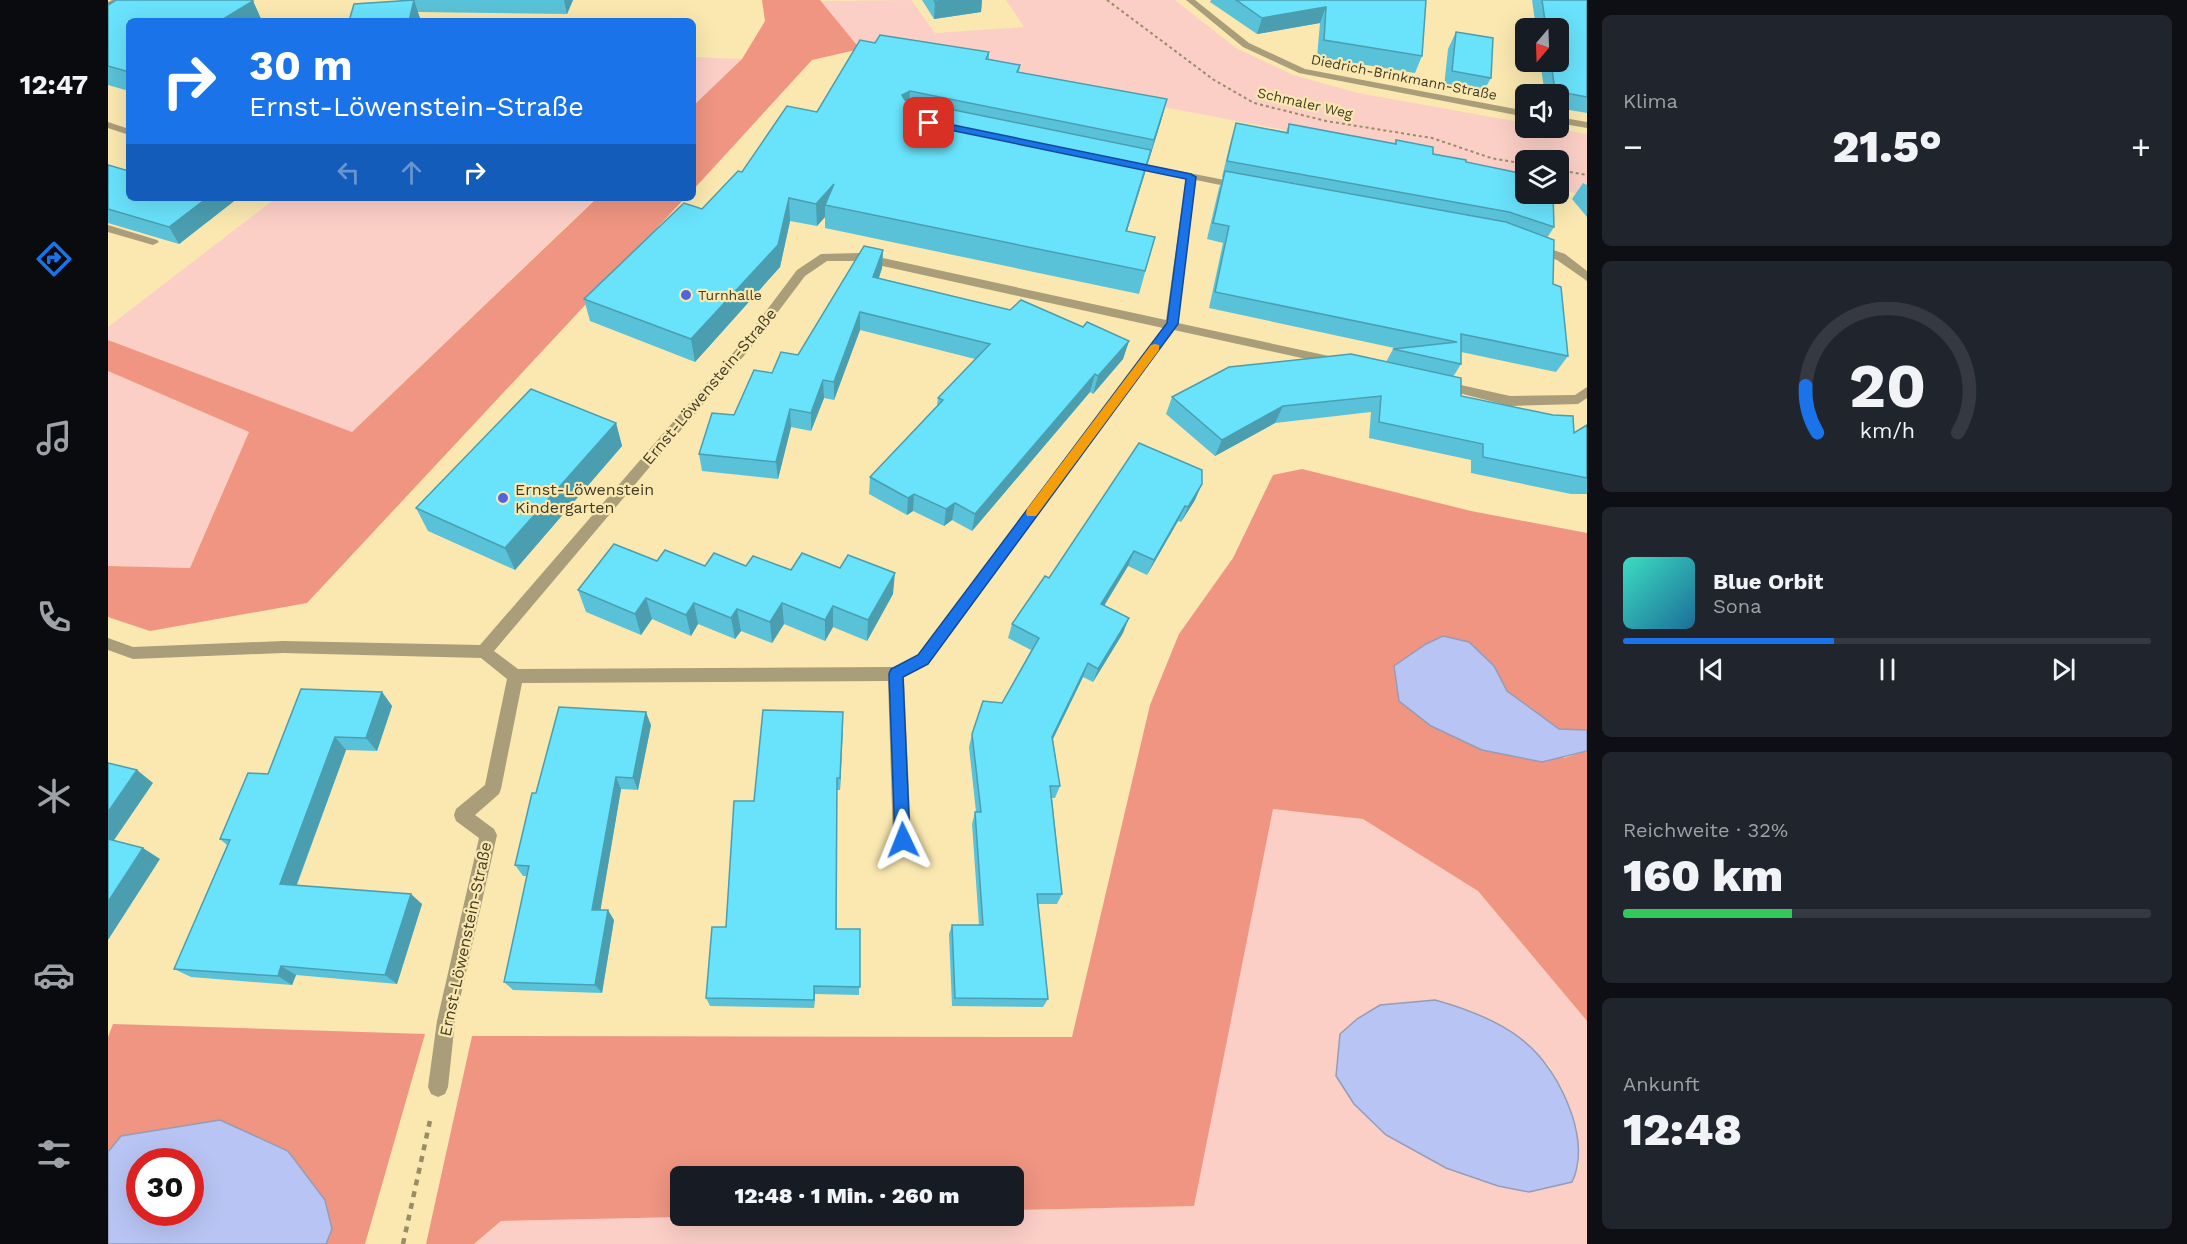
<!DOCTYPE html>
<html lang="de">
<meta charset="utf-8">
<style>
body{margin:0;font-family:"Work Sans",sans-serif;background:#20242c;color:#f1f3f6;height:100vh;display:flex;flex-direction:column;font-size:22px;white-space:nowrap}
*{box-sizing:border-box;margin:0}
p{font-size:20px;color:#9ea1a6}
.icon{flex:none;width:33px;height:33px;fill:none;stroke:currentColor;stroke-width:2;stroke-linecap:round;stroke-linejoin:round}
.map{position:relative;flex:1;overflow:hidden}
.panel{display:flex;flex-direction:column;gap:15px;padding:15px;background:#0d0f14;width:600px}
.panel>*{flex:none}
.guide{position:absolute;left:18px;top:18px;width:570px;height:183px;border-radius:9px;box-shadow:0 6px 24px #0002;background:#1a73e8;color:#fff;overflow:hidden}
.needle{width:39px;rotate:199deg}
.buttons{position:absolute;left:1407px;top:18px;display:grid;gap:12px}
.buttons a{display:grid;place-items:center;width:54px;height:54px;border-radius:9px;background:#171b24;box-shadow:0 6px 24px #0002;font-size:30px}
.speed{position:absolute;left:18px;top:1148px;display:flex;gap:12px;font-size:30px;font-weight:700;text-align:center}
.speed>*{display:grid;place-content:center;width:78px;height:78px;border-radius:50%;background:#171b24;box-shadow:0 6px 24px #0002;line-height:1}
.speed .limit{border:9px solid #d22;background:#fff;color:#111}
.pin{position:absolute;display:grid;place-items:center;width:51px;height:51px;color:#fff;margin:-26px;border-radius:12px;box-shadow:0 3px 9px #0006}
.me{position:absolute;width:66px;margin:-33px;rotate:358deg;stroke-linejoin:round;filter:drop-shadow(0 0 4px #0008)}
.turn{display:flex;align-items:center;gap:21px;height:126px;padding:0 24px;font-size:27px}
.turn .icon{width:78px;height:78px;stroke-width:2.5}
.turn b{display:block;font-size:42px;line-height:51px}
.lanes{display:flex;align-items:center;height:57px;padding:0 24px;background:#0003;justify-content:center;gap:30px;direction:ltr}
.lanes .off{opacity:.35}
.big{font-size:45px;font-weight:800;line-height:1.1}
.panel .widget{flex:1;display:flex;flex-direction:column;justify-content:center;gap:9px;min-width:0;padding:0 21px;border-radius:9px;background:#20242c}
.panel .dial{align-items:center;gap:0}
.dial svg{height:156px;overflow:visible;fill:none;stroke:#363941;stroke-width:7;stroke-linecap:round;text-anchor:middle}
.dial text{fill:#f1f3f6;stroke:none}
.song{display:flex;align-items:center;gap:18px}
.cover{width:72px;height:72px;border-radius:9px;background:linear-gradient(135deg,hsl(170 70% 55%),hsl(200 70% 35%))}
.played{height:6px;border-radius:3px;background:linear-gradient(90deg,#1a73e8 40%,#363941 40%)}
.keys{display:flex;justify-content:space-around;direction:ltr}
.heat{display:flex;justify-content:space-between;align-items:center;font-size:33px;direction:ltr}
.charge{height:9px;border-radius:4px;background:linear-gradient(90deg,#34c759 32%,#363941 0)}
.trip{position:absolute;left:562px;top:1166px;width:354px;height:60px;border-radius:9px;background:#171b24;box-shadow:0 6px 24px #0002;font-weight:800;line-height:60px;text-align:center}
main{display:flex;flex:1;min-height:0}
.tabs{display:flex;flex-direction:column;width:108px;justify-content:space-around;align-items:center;background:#090b0e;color:#9ea1a6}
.tabs .icon{width:42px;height:42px}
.tabs .active{color:#1a73e8}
.tabs b{font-size:27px;color:#f1f3f6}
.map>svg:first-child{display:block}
.green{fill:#fbcfc6;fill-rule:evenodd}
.forest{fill:#ef9582}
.water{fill:#b8c5f4;stroke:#959cb6;stroke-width:1.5;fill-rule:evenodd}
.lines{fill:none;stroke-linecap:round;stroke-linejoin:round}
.path-far1{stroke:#998d66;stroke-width:2;stroke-dasharray:3 3;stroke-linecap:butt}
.path{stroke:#998d66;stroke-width:4.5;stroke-dasharray:6 6;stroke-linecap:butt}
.minor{fill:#a99d7a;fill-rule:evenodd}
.wall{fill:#5ac2d8}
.shaded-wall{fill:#4a9eb0}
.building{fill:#69e2fb;stroke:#4a9eb0;stroke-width:1.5}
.route{fill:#1a73e8;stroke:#114b97;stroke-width:1.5}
.slow{fill:#f59e0b}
.poi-dot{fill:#5364da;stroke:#fae8b0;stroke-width:2}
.labels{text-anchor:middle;stroke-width:4.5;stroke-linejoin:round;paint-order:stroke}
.far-street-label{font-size:14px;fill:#433c25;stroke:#fae8b0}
.far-poi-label{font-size:14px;fill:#433c25;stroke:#fae8b0;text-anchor:start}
.street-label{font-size:16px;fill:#433c25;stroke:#fae8b0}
.poi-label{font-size:16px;fill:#433c25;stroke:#fae8b0;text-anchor:start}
</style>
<main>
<nav class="tabs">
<b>12:47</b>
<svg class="icon active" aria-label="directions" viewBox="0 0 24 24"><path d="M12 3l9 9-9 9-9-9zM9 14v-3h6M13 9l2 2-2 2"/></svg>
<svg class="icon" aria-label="music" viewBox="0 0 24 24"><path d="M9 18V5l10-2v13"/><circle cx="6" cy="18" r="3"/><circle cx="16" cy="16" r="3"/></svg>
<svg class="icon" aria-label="phone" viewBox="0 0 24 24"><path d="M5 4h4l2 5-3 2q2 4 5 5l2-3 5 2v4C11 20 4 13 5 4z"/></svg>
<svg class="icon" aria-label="climate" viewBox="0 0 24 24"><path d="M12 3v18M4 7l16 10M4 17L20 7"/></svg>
<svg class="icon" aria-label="car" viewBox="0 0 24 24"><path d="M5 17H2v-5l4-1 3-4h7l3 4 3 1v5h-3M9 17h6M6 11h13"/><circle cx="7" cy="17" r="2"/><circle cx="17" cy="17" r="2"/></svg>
<svg class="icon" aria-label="filters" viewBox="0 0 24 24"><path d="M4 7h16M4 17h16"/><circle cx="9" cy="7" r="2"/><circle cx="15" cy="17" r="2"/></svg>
</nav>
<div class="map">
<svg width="1479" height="1244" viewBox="0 0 1479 1244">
<rect width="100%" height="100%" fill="#fae8b0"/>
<!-- green -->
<g class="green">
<polygon points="803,0 827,33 916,27 898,0 1067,0 1128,48 1185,75 1250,93 1417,123 1418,128 1441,128 1479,134 1479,197 1451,188 1450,160 1418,160 1417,180 1270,148 752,49 712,1"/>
<polygon points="585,57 634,59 585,106"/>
<polygon points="168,198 488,198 244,432 0,340 0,327"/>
<polygon points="0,371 141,432 82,568 0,566"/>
<path d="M 1165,809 L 1255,819 L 1370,891 L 1479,1021 L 1479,1244 L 367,1244 L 393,1221 L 671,1215 L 906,1215 L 906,1210 L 1085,1206 ZM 1327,1000 L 1362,1010 L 1388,1022 L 1441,1065 L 1456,1092 L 1469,1129 L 1471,1169 L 1421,1192 L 1390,1186 L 1338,1168 L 1272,1005 Z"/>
</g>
<!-- forest -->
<g class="forest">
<polygon points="654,0 712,0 752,49 704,60 585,190 585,106 634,59 657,21"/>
<polygon points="489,198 577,198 199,603 42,631 0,617 0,566 82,568 141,432 0,371 0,340 244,432"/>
<polygon points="1194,469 1363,511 1479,533 1479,730 1451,729 1399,691 1386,666 1335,637 1456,758 1479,751 1479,1021 1370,891 1255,819 1165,809 1086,1206 906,1210 906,1176 573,1176 573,1215 671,1215 393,1221 366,1244 318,1244 364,1036 964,1037 1042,705 1071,634 1125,558 1165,475"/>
<polygon points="5,1024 317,1034 257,1244 218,1244 224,1229 217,1200 13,1136 0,1152 0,1037"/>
</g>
<!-- water -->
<g class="water">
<polygon points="1335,636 1361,642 1386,666 1399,691 1451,729 1479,730 1479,751 1434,762 1374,750 1323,726 1291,701 1286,666 1318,644"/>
<path d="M 1327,1000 C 1396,1019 1440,1045 1464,1115 C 1471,1136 1474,1162 1464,1182 L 1421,1192 L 1390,1186 L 1338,1168 L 1278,1135 L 1246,1104 L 1228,1076 L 1232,1034 L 1249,1019 L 1272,1005 Z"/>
<path d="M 112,1120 L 180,1151 L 217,1200 L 224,1229 L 218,1244 L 0,1244 L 0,1152 L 13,1136 ZM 32,1161 L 82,1161 L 82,1212 L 32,1212 Z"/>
</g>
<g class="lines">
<!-- path-far1 -->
<g class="path-far1">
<polyline points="999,0 1106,80 1146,103 1218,121 1324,138 1383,158 1418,164"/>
<polyline points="1450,170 1479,175"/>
</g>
<!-- path -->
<polyline class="path" points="295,1244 323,1116"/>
<!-- minor -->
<g class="minor">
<polygon points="4,0 15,0 0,8 0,2"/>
<polygon points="1078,0 1087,0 1141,43 1197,69 1418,111 1418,117 1191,73 1135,47"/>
<polygon points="1450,117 1479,122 1479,128 1450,123"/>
<polygon points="0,122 21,129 21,135 0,128"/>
<path d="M 1020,161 L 1132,183 L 1137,186 L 1132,189 L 1088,180 L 1070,323 L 1230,358 L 1236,362 L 1234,365 L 1230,366 L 1066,330 L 820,665 L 796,677 L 803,839 L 800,845 L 794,847 L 788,845 L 785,839 L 780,681 L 414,683 L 393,789 L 391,794 L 367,815 L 386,829 L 389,835 L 347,1021 L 340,1087 L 337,1094 L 330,1097 L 323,1094 L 320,1087 L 329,1021 L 371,838 L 348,821 L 346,815 L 348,809 L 377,785 L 399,679 L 373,658 L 175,653 L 25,659 L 0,650 L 0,638 L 25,647 L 175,641 L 372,645 L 637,339 L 689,270 L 713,254 L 752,253 L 1058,320 L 1078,178 L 1016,166 L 1015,164 ZM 719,261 L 752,261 L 1055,328 L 810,655 L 786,667 L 410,669 L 386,651 L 645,345 L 697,276 Z"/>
<polygon points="0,225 49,240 51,242 45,245 0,232"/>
<polygon points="1428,244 1457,254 1479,271 1479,281 1449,260 1424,250 1422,248"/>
<polygon points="1335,381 1402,396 1467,395 1479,387 1479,398 1470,404 1402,406 1331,388 1329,385"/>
</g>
</g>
<!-- wall -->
<g class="wall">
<polygon points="291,0 465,0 459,14 310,12 292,1"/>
<polygon points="814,0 874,0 873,12 826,19"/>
<polygon points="1103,0 1318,0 1314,56 1307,73 1209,57 1212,23 1149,34 1102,2"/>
<polygon points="1424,0 1479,0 1479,113 1450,108 1450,94 1437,94 1432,62 1450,62 1450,28 1428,28"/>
<polygon points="145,1 154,21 21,21 21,91 0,85 0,5"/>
<polygon points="1348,32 1383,78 1374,94 1336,87 1340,49"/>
<polygon points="767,43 881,52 881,59 912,65 911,72 1059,99 1053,121 1019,231 1047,237 1031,294 717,228 717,217 709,226 682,221 672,267 587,362 482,321 476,299 594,209 634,172 709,112"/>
<polygon points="1128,123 1178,132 1181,124 1286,144 1288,140 1325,154 1358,162 1414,173 1416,169 1446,227 1439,238 1445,284 1460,356 1448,372 1353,352 1353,364 1345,377 1353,396 1466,433 1479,425 1479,494 1463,494 1363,473 1363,460 1261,438 1263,412 1167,423 1107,456 1058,414 1064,397 1278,362 1285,349 1291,349 1101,308 1115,243 1099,239 1111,188 1115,178 1114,177 1123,140"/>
<polygon points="0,165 21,198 130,198 71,244 0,223"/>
<polygon points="1475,183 1479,185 1479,217 1464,199"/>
<polygon points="775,250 774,268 771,278 975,327 1021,341 1015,359 985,394 982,392 864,531 844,520 836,526 805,511 799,515 761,494 762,477 829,406 830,398 867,359 752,330 726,400 716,398 703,431 683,427 670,479 594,471 591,454 664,373 690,355"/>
<polygon points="508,423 514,446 407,570 320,531 308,508"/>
<polygon points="1087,500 1073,522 1070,521 1039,575 1020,566 996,606 1015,633 985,682 975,677 945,739 952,786 947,798 944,798 954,894 949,904 930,904 940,999 935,1007 844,1006 841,934 844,925 871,925 864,824 867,812 868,812 861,747 864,734 894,703 923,650 900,638 904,624 941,578"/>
<polygon points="549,561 597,566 638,566 683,570 785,594 759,641 725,627 717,641 676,624 664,643 633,631 627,639 590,624 583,636 544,619 533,635 478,612 470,590"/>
<polygon points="274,692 284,706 269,751 238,750 189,885 314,904 289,984 188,975 184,985 83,977 66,969 119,845 112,839"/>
<polygon points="735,712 732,790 729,790 729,929 752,929 751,995 707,994 706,1008 602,1006 598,998 618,927 646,801"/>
<polygon points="543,725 530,790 513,789 492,910 506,920 494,993 405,990 396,982 419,876 415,876 407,865 428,793"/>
</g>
<!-- shaded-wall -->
<g class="shaded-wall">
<polygon points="306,0 313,21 301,21"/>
<polygon points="456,0 465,0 459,14"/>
<polygon points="844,0 874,0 873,12 826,19 827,2"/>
<polygon points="145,1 154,21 112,21"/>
<polygon points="1218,7 1212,23 1149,34 1154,18"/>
<polygon points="802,91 800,113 794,95"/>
<polygon points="1059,99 1053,121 1040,163 1046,140"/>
<polygon points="1043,150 1037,173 1012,253 1018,231"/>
<polygon points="726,184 717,205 717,217 709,226 708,204"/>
<polygon points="99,198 130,198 71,244 61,227"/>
<polygon points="681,198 682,221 672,267 587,362 583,339"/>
<polygon points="775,250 774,268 765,295 765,277"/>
<polygon points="752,312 752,330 726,400 726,382"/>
<polygon points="1021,341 1015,359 985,394 990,376"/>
<polygon points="987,374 982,392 864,531 867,514"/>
<polygon points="715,380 716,398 703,431 703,413"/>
<polygon points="1175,406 1167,423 1107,456 1114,440"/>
<polygon points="682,409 683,427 670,479 668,462"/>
<polygon points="508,423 514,446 407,570 397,548"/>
<polygon points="1094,484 1087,500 1073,522 1080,507"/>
<polygon points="806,494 805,511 799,515 800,498"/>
<polygon points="847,503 844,520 836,526 838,509"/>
<polygon points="1077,506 1070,521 1039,575 1046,560"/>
<polygon points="1026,551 1020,566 988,619 993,604"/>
<polygon points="787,573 785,594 759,641 760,620"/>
<polygon points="538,598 544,619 533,635 527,614"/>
<polygon points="586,603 590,624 583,636 578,615"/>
<polygon points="674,603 676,624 664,643 662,622"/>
<polygon points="725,606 725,627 717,641 717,620"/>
<polygon points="629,609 633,631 627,639 623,618"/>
<polygon points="1021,618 1015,633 985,682 990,669"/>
<polygon points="980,663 975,677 940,749 944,737"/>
<polygon points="274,692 284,706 269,751 258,738"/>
<polygon points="538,712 543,725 530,790 525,778"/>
<polygon points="735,712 735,726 732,790 732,778"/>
<polygon points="227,737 238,750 185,894 172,884"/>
<polygon points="29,770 45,783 2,846 0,845 0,812"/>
<polygon points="508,777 513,789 491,919 484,910"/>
<polygon points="35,848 52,859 0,940 0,902"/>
<polygon points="303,894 314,904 289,984 277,975"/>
<polygon points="500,910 506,920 494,993 487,985"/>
<polygon points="173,966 188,975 184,985 170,976"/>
<polygon points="706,986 707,994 706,1008"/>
</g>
<!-- building -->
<g class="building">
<polygon points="8,0 143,0 145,1 112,21 21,21 21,72 0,66 0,5"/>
<polygon points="306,0 301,21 241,21 246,4"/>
<polygon points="826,0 844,0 827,2"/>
<polygon points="1128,0 1318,0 1314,56 1216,40 1218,7 1154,18"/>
<polygon points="1434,0 1479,0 1479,97 1447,91 1443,62 1450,62 1450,28 1438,28"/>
<polygon points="1348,32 1385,38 1383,78 1344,71"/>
<polygon points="772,35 881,52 878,59 912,65 909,72 1059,99 1046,140 802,91 794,95 797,100 1043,150 1018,231 1047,237 1037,271 717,205 726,184 708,204 681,198 670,245 583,339 476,299 576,203 594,209 630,171 634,172 679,106 709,112 752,40 767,43"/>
<polygon points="1128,123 1180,133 1181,124 1288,144 1288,140 1325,147 1325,154 1358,160 1358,162 1416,174 1416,169 1418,169 1418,194 1445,194 1446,227 1401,212 1119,161"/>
<polygon points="0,165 21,171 21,198 99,198 61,227 0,209"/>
<polygon points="1117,171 1398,222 1446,240 1445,284 1453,287 1460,356 1353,334 1353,364 1285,349 1349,342 1107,292 1121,226 1105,223"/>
<polygon points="756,246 775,250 765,277 902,310 913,300 975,327 979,322 1021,341 990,376 987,374 867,514 847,503 838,509 806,494 800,498 762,477 835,400 830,398 882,344 752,312 726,382 715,380 703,413 682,409 668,462 591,454 604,413 626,415 646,370 664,373 673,352 690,355"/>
<polygon points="1243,354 1353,378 1353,396 1445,415 1465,416 1466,433 1479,425 1479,478 1375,457 1375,444 1271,422 1273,396 1175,406 1114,440 1064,397 1121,367"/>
<polygon points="423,389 508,423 397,548 308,508"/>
<polygon points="1031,443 1094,470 1094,484 1080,507 1077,506 1046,560 1026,551 993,604 1021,618 990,669 980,663 944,737 952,786 942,786 954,894 929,894 940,999 847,998 844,925 875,925 867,812 873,812 864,734 875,701 894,703 931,638 904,624 937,576 941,578"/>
<polygon points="506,544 549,561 557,550 597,566 606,553 638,566 645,556 683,570 694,553 732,568 740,555 787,573 760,620 725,606 717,620 674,603 662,622 629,609 623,618 586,603 578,615 538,598 527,614 470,590"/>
<polygon points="193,689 274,692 258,738 227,737 172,884 303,894 277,975 173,966 170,976 66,969 122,840 112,839 140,773 160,774"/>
<polygon points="451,707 538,712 525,778 508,777 484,910 500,910 487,985 396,982 421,866 407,865 424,793 428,793"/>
<polygon points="655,710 735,712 732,778 729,778 728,929 752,929 752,987 706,986 706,1000 598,998 604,927 618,927 626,801 646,801"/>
<polygon points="0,763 29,770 0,812"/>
<polygon points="0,839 35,848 0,902"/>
</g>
<!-- route -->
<polygon class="route" points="821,120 1083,174 1088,177 1070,324 820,664 795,677 802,840 800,845 795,847 789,845 787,840 781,674 783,669 810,655 1059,323 1078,179 818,125 817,123"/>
<!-- slow -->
<polygon class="slow" points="1047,344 1051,345 1051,350 928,516 919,516 918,513 919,509 1043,345"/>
<!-- markers -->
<g class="poi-dot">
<circle cx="578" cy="295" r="6"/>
<circle cx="395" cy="498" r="6"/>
</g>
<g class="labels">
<!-- far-street labels -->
<g class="far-street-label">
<text transform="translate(1296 77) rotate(11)" y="5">Diedrich-Brinkmann-Straße</text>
<text transform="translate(1197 103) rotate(13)" y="5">Schmaler Weg</text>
</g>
<!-- far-poi labels -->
<g class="far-poi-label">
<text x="590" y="300">Turnhalle</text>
</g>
<!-- street labels -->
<g class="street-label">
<text transform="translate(601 386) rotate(-50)" y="6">Ernst-Löwenstein-Straße</text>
<text transform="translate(357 939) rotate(-78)" y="6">Ernst-Löwenstein-Straße</text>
</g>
<!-- poi labels -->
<g class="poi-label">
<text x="407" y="495">Ernst-Löwenstein<tspan x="407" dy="18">Kindergarten</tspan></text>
</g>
</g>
</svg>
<div class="buttons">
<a><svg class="needle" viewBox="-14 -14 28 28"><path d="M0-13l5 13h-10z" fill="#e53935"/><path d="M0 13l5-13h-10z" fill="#9ea1a6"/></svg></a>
<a><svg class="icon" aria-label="sound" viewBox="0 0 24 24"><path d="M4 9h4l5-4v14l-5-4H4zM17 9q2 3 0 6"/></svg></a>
<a><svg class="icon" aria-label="layers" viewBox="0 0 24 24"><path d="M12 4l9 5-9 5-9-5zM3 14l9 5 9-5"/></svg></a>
</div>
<div class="speed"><div class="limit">30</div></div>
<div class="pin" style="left:821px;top:123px;background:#d93025"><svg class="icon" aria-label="arrive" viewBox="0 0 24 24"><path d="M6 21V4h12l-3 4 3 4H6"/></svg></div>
<svg class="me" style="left:795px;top:840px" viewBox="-20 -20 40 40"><path d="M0-17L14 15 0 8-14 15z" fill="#1a73e8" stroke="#fff" stroke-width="4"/></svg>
<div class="trip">12:48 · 1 Min. · 260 m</div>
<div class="guide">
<div class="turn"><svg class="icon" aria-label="right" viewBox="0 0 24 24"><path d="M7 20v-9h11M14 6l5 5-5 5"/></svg><div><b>30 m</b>Ernst-Löwenstein-Straße</div></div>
<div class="lanes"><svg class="icon off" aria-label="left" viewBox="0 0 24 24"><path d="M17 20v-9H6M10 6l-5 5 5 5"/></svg><svg class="icon off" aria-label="ahead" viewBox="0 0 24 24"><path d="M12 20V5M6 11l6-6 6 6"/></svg><svg class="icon" aria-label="right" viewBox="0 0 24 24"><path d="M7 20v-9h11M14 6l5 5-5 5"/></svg></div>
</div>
</div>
<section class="panel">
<div class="widget"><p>Klima</p>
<div class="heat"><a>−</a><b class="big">21.5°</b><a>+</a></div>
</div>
<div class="widget dial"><svg viewBox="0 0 100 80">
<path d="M14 69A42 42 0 1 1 86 69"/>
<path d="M14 69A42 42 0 0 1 8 45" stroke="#1a73e8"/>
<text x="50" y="56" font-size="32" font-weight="700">20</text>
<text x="50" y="72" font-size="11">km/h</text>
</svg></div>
<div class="widget">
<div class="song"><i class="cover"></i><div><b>Blue Orbit</b><p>Sona</p></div></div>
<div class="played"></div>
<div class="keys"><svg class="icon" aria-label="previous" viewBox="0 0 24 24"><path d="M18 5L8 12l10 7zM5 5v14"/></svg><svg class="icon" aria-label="pause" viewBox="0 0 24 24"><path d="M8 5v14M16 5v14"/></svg><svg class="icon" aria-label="next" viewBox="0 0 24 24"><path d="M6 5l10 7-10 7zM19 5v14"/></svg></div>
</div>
<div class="widget"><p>Reichweite · 32%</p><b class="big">160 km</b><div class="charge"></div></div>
<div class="widget"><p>Ankunft</p><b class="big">12:48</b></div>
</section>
</main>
